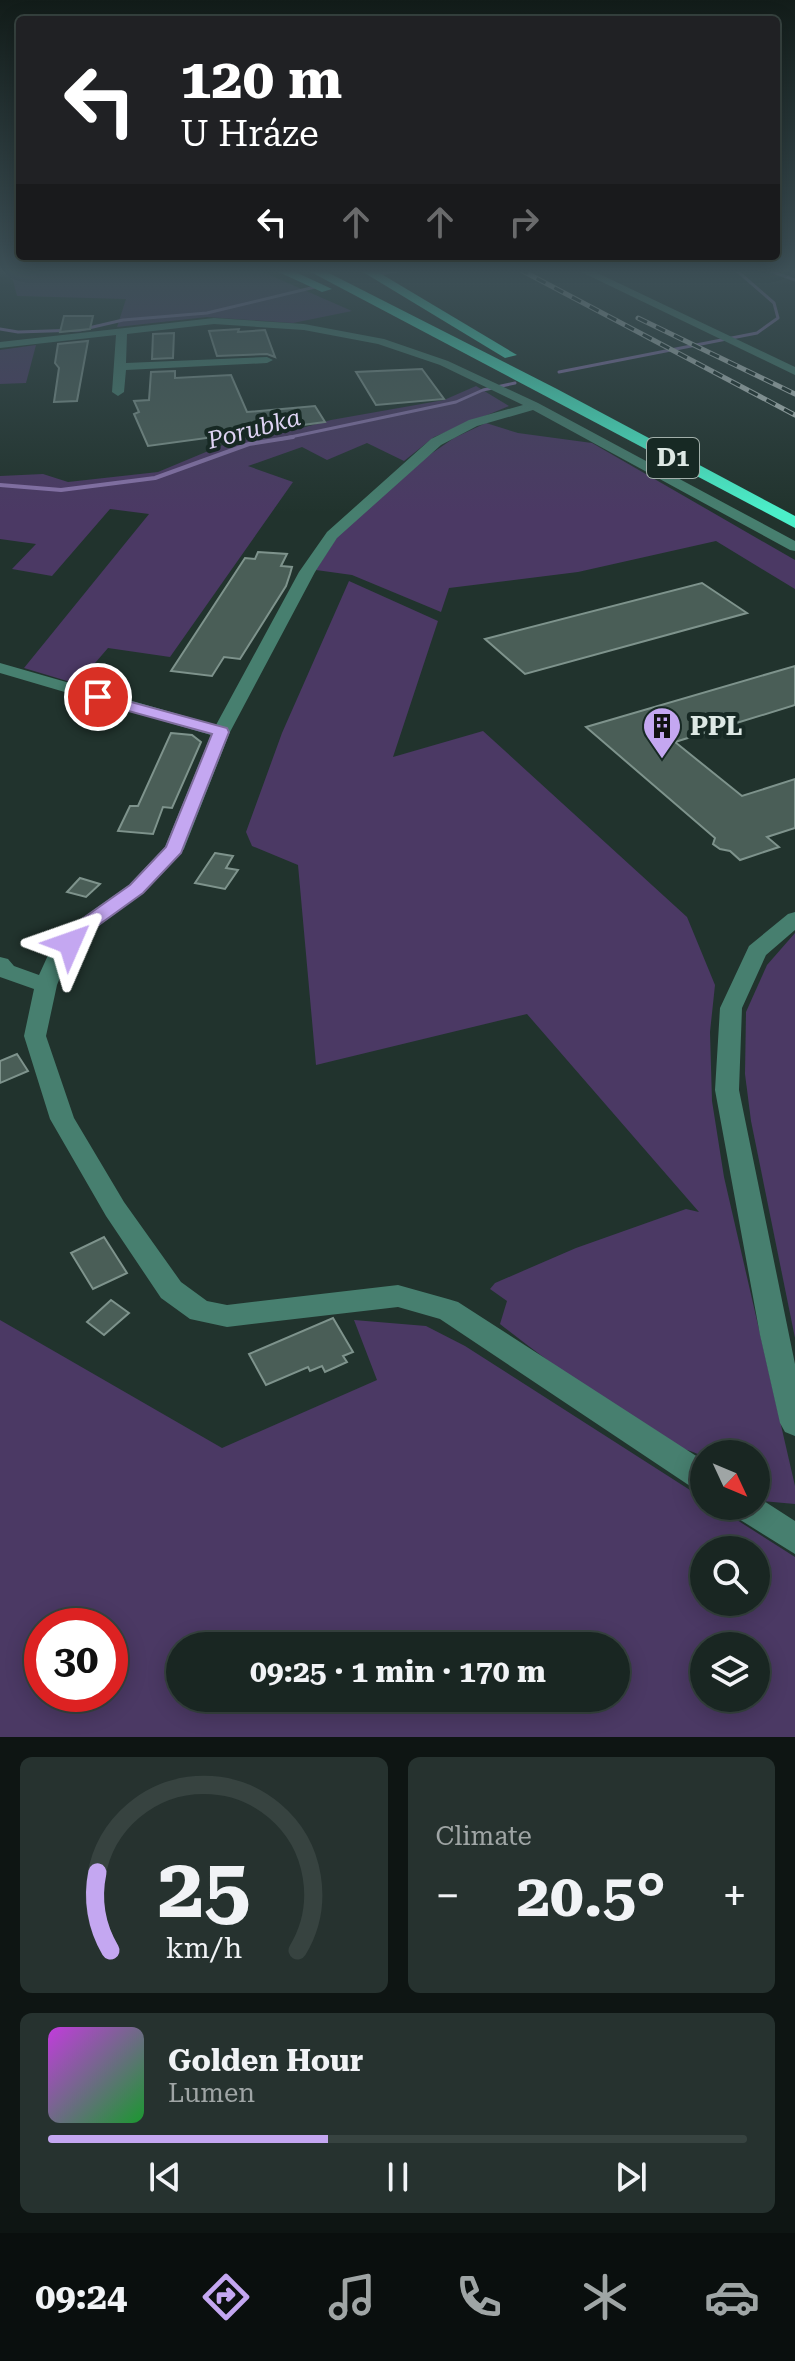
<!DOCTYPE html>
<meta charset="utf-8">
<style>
body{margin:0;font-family:"Roboto Serif",serif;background:#26322f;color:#f1f3f6;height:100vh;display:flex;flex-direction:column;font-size:30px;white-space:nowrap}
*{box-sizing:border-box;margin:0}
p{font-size:26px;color:#9fa5a5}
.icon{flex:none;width:44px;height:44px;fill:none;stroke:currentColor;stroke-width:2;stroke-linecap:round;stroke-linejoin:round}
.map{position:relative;height:1737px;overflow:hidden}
.details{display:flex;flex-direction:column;gap:20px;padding:20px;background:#0e1513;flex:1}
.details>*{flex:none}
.hud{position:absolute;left:16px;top:16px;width:764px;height:244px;border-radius:8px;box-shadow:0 4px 20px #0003,0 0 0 2px #374340;background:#202124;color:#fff;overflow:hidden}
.needle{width:52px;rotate:134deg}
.fabs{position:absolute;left:690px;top:1440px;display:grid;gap:16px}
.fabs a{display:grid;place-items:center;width:80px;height:80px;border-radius:50%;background:#192622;box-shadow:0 4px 20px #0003,0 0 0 2px #374340;font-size:40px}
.speed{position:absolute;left:24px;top:1608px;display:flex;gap:16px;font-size:40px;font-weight:700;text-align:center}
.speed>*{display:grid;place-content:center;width:104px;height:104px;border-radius:50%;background:#192622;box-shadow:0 4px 20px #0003,0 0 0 2px #374340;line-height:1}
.speed .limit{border:12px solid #d22;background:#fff;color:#111}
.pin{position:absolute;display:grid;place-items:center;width:68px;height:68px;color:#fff;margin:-34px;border:4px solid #fff;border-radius:50%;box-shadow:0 2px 8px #0007}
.me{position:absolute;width:88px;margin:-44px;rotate:47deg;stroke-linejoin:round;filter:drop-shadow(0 0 6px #0008)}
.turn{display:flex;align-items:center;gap:28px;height:168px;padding:0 32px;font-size:36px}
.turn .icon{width:104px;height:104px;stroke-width:2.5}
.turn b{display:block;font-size:56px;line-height:68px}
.lanes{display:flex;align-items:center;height:76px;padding:0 32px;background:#0003;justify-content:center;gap:40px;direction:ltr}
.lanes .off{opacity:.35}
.big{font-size:60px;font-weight:700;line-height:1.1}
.details .card{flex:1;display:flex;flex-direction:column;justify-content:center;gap:12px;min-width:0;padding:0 28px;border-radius:12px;background:#26322f}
.details .dial{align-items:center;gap:0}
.dial svg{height:208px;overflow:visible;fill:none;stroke:#374340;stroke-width:7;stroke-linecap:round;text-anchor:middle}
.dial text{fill:#f1f3f6;stroke:none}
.song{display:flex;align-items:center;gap:24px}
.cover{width:96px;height:96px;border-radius:12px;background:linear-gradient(135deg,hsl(290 70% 55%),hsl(130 70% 35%))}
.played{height:8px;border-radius:4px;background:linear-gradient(90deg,#c4a7f1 40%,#374340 40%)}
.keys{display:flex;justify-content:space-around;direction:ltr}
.heat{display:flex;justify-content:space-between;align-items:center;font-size:44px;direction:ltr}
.details .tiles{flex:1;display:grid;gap:20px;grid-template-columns:1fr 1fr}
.card:last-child{grid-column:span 2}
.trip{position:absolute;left:166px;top:1632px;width:464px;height:80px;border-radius:40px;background:#192622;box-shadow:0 4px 20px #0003,0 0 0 2px #374340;font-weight:700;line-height:80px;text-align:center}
.tab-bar{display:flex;height:128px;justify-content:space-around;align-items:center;background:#0a0f0e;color:#9fa5a5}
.tab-bar .icon{width:56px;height:56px}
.tab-bar .active{color:#c4a7f1}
.tab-bar b{font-size:36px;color:#f1f3f6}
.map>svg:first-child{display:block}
.green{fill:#4b3964;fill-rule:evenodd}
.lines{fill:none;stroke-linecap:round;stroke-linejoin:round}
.stream-far1{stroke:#8772a9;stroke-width:3}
.stream{stroke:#8772a9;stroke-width:4}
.building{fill:#4a5e57;stroke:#7e938c;stroke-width:2}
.minor{fill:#477f6f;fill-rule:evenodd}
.highway{fill:#4befc9;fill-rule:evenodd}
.rail-casing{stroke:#bdc9c5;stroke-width:5}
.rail{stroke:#172924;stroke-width:3;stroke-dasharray:10;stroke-linecap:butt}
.route{fill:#c4a7f1;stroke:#7f6d9d;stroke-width:2}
.labels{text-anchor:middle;stroke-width:8;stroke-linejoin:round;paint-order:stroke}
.far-water-label{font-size:24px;font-style:italic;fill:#ded3f3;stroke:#172924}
.shield{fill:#172924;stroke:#a2afaa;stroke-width:2}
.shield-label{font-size:24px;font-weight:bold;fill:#dde8e4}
.poi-label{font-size:26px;font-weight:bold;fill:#dde8e4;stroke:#172924;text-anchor:start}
</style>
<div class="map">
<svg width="795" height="1737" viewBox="0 0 795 1737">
<rect width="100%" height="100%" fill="#21332d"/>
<!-- green -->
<g class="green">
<polygon points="0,269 256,269 352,311 293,323 207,317 117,327 126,299 17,296 13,280"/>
<polygon points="36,345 26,383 0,384 0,350"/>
<polygon points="476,386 509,406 434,437 404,461 367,443 327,460 302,447 248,466 293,482 170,657 108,648 77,684 24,668 149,514 110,509 52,576 12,569 36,544 0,539 0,476 43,474 68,482 158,472 237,439 287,432 331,420 444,400"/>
<polygon points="486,423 518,433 592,443 795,560 795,589 716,541 578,572 449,588 441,612 352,575 316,570 341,531 422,460 454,438"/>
<path d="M 349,581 L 438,621 L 393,757 L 483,731 L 687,917 L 715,985 L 710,1032 L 712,1101 L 724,1177 L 795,1486 L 795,1504 L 762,1501 L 756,1496 L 756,1454 L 704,1454 L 704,1458 C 691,1448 678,1450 665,1442 C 608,1405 554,1366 500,1324 L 507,1301 L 490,1289 L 495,1283 L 576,1248 L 686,1209 L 699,1212 L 527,1014 L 316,1065 L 298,865 L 252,846 L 246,832 L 282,733 Z"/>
<polygon points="795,933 795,1338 751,1121 745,1074 746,1012 767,965"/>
<path d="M 0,1320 L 222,1448 L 377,1380 L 354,1320 L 426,1326 L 465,1346 L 704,1499 L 704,1506 L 715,1506 L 795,1557 L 795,1737 L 0,1737 ZM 704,1550 L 756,1550 L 756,1602 L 704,1602 ZM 42,1626 L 110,1626 L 110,1694 L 42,1694 ZM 180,1646 L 616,1646 L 616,1698 L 180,1698 ZM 704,1646 L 756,1646 L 756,1698 L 704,1698 Z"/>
</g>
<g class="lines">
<!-- stream-far1 -->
<g class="stream-far1">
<polyline points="765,269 795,280"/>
<polyline points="380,274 408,269"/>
<polyline points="0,329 18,332 80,330 123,320 207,313 315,287"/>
<polyline points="559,372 757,333 778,318 774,303 735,269"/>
<polyline points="281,439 456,402 483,390 515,383"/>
</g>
<!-- stream -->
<polyline class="stream" points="0,485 61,490 155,478 249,444 293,437"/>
</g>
<!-- building -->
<g class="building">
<polygon points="64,316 93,316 90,329 60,332"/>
<polygon points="239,329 238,332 265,330 275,357 267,354 217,356 209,331"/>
<polygon points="174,333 173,358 152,359 153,334"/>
<polygon points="88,341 77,401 54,402 59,368 55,363 58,344"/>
<polygon points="422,369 444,399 376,405 356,372"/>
<polygon points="175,371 175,378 231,375 247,412 315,406 325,422 148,446 134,414 139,412 134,401 149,400 151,372"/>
<polygon points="258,552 287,554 281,566 292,567 290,574 286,586 240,659 224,657 212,676 171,671 245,558 255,559"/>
<polygon points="702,583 747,613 525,674 485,639"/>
<polygon points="795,666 795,705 675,742 742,796 795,779 795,828 767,837 779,847 740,860 730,851 720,849 713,844 715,838 586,727"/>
<polygon points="171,733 192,735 201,742 172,808 163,807 153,834 118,831 130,806 138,806"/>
<polygon points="215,853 233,856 226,868 238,870 225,889 195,883"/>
<polygon points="80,878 100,884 86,897 67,892"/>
<polygon points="17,1054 28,1071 0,1083 0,1061"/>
<polygon points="104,1237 127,1273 93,1289 71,1253"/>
<polygon points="111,1300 129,1313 104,1335 87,1322"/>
<polygon points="333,1318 353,1352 343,1356 347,1362 325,1372 322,1366 310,1371 308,1367 266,1385 249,1354"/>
</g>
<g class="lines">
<!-- minor -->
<g class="minor">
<polygon points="575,269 589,269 795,367 795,375"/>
<polygon points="214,318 304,324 384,339 448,361 538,403 795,541 795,551 790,550 533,410 477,426 441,445 337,538 315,572 230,732 184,849 143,893 89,933 67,960 57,985 46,1036 74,1118 124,1202 181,1282 207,1301 227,1305 398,1285 448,1299 458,1302 704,1461 704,1492 693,1488 440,1319 398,1307 227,1327 190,1319 161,1298 106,1216 50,1119 24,1036 34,989 0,977 0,957 8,959 14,966 39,975 49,953 75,923 129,885 165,847 211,735 0,673 0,663 216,725 299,572 327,532 431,439 469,420 523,405 440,365 378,344 304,330 214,324 127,334 126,363 267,357 273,360 267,363 126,370 124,392 118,396 112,392 116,335 0,348 0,342"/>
<polygon points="795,912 795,930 766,955 742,1008 739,1090 795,1364 795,1436 785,1432 780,1423 760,1335 715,1090 720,1008 749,946 788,914"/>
<polygon points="756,1496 795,1521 795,1554 734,1516 730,1506 756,1506"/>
</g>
<!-- highway -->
<g class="highway">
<polygon points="272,269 289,269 332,289 322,292"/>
<polygon points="305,269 321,269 557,389 795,516 795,528"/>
<polygon points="358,269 373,269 517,355 505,358"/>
</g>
<!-- rail casing -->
<g class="rail-casing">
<g id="rail">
<polyline points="519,269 795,415"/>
<polyline points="638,318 795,394"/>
</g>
</g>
<!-- rail -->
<use href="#rail" class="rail"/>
</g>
<!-- sky -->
<linearGradient id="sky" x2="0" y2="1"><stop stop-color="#121c19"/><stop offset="0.53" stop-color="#3d5057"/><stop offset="1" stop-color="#3d5057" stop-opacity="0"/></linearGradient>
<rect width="795" height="512" fill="url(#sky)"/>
<!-- route -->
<polygon class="route" points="98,693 227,728 229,732 181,853 143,893 89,932 76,947 70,949 60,943 75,924 130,885 166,847 212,734 92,701 90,697"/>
<!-- icons -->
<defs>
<g id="building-pin" transform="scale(2)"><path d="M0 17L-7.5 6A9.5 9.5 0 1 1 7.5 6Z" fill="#c4a7f1" stroke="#172924"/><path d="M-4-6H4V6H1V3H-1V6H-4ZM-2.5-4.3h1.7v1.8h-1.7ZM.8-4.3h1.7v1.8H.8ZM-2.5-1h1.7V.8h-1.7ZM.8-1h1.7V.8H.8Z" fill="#111"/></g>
</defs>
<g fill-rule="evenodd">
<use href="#building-pin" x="662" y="726"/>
</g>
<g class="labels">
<!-- far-water labels -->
<g class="far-water-label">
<text transform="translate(254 429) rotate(-15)" y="8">Porubka</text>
</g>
<!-- shield labels -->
<rect class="shield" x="647" y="438" width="52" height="40" rx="6"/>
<g class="shield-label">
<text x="673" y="466">D1</text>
</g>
<!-- poi labels -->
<g class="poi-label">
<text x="690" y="735">PPL</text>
</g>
</g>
</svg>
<div class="fabs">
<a><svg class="needle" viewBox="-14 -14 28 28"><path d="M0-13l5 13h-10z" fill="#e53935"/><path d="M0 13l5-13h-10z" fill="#9fa5a5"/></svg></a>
<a><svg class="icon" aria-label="search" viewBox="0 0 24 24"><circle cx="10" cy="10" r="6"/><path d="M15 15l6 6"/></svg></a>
<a><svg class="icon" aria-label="layers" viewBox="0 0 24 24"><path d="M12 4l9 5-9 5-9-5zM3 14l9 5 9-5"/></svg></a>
</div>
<div class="speed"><div class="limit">30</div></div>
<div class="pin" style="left:98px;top:697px;background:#d93025"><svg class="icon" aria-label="arrive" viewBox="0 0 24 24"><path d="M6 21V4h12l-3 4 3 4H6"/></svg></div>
<svg class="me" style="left:70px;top:943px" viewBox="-20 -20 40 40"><path d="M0-17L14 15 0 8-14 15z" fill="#c4a7f1" stroke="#fff" stroke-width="4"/></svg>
<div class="trip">09:25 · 1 min · 170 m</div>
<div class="hud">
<div class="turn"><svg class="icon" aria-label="left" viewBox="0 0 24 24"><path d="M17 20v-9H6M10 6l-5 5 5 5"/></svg><div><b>120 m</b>U Hráze</div></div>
<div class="lanes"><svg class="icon" aria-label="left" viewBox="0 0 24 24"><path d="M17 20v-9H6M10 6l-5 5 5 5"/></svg><svg class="icon off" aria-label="ahead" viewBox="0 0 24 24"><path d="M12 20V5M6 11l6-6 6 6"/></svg><svg class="icon off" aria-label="ahead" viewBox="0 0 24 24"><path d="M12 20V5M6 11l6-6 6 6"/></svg><svg class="icon off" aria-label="right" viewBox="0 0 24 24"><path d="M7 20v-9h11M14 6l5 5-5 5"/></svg></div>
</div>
</div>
<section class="details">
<div class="tiles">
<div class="card dial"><svg viewBox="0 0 100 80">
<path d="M14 69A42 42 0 1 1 86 69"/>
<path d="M14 69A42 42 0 0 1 9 39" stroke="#c4a7f1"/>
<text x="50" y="56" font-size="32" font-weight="700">25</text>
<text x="50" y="72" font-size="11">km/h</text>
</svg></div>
<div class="card"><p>Climate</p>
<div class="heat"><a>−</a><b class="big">20.5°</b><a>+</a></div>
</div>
<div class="card">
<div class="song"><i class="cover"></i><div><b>Golden Hour</b><p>Lumen</p></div></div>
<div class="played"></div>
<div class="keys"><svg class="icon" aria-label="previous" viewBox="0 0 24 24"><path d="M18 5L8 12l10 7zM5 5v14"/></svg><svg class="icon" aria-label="pause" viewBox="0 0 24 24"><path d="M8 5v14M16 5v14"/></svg><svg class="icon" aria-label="next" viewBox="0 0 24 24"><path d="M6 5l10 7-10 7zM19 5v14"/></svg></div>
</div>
</div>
</section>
<nav class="tab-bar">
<b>09:24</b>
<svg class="icon active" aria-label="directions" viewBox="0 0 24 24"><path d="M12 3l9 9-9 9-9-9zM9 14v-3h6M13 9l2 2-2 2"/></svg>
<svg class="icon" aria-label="music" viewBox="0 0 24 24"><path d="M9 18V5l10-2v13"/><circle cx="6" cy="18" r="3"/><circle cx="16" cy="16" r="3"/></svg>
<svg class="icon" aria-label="phone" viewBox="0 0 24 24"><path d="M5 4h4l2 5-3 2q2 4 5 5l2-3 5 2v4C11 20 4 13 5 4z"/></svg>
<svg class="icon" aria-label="climate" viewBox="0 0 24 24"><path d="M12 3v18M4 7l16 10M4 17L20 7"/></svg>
<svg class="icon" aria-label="car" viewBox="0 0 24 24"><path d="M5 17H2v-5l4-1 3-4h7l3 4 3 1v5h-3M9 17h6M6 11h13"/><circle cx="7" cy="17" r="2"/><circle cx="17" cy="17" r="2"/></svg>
</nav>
